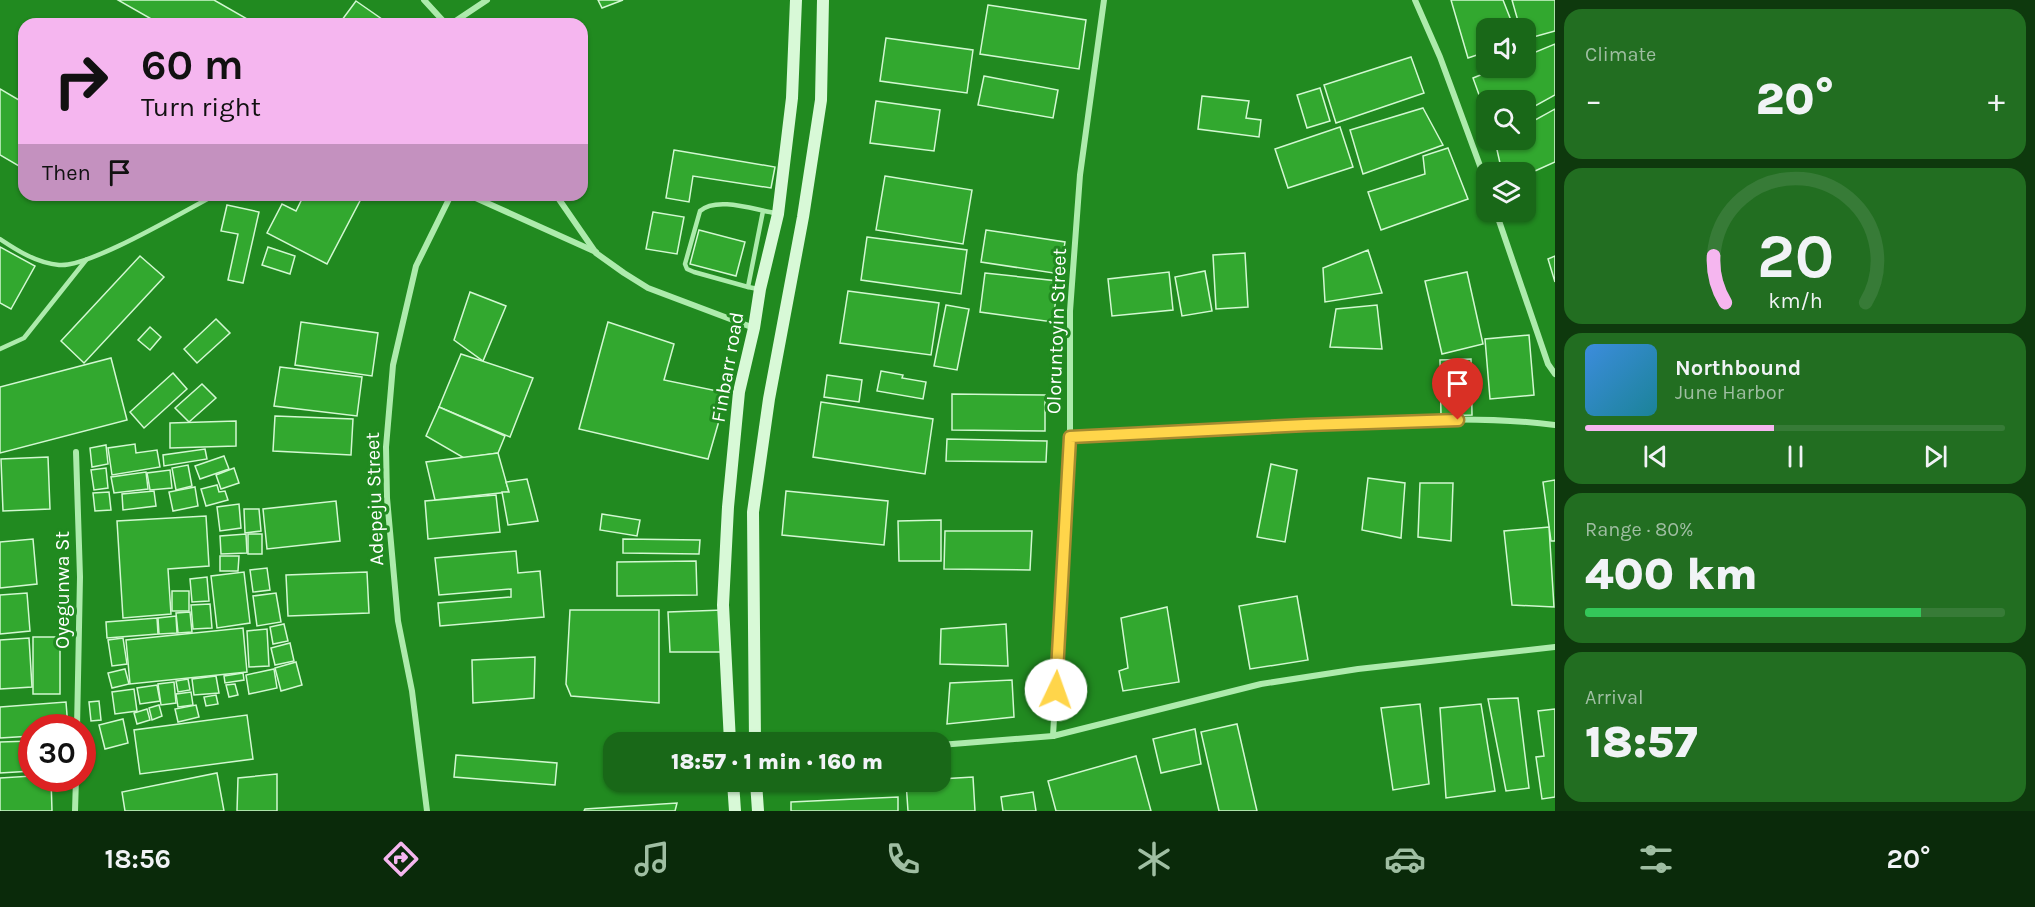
<!DOCTYPE html>
<meta charset="utf-8">
<style>
body{margin:0;font-family:Karla,sans-serif;background:#226e21;color:#f1f3f6;height:100vh;display:flex;flex-direction:column;font-size:22px;white-space:nowrap}
*{box-sizing:border-box;margin:0}
p{font-size:20px;color:#9fbea2}
.icon{flex:none;width:33px;height:33px;fill:none;stroke:currentColor;stroke-width:2;stroke-linecap:round;stroke-linejoin:round}
.map{position:relative;flex:1;overflow:hidden}
.panel{display:flex;flex-direction:column;gap:9px;padding:9px;background:#0e390d;width:480px}
.panel>*{flex:none}
.guide{position:absolute;left:18px;top:18px;width:570px;height:183px;border-radius:18px;box-shadow:0 2px 4px #0004;background:#f5b6ef;color:#111;overflow:hidden}
.fabs{position:absolute;left:1476px;top:18px;display:grid;gap:12px}
.fabs a{display:grid;place-items:center;width:60px;height:60px;border-radius:12px;background:#196818;box-shadow:0 2px 4px #0004;font-size:30px}
.speed{position:absolute;left:18px;top:714px;display:flex;gap:12px;font-size:30px;font-weight:700;text-align:center}
.speed>*{display:grid;place-content:center;width:78px;height:78px;border-radius:50%;background:#196818;box-shadow:0 2px 4px #0004;line-height:1}
.speed .limit{border:9px solid #d22;background:#fff;color:#111}
.pin{position:absolute;display:grid;place-items:center;width:51px;height:51px;color:#fff;margin:-62px -26px;border-radius:50% 50% 50% 0;rotate:-45deg;box-shadow:0 0 6px #0007}
.pin .icon{rotate:45deg}
.me{position:absolute;width:66px;margin:-33px;rotate:3deg;stroke-linejoin:round;filter:drop-shadow(0 0 4px #0008)}
.turn{display:flex;align-items:center;gap:21px;height:126px;padding:0 24px;font-size:27px}
.turn .icon{width:78px;height:78px;stroke-width:2.5}
.turn b{display:block;font-size:42px;line-height:51px}
.then{display:flex;align-items:center;height:57px;padding:0 24px;background:#0003;gap:12px;font-size:22px}
.big{font-size:45px;font-weight:800;line-height:1.1}
.panel .widget{flex:1;display:flex;flex-direction:column;justify-content:center;gap:9px;min-width:0;padding:0 21px;border-radius:18px;background:#226e21}
.panel .dial{align-items:center;gap:0}
.dial svg{height:156px;overflow:visible;fill:none;stroke:#377b37;stroke-width:7;stroke-linecap:round;text-anchor:middle}
.dial text{fill:#f1f3f6;stroke:none}
.song{display:flex;align-items:center;gap:18px}
.cover{width:72px;height:72px;border-radius:9px;background:linear-gradient(135deg,hsl(210 70% 55%),hsl(190 70% 35%))}
.played{height:6px;border-radius:3px;background:linear-gradient(90deg,#f5b6ef 45%,#377b37 45%)}
.keys{display:flex;justify-content:space-around;direction:ltr}
.heat{display:flex;justify-content:space-between;align-items:center;font-size:33px;direction:ltr}
.charge{height:9px;border-radius:4px;background:linear-gradient(90deg,#34c759 80%,#377b37 0)}
.trip{position:absolute;left:603px;top:732px;width:348px;height:60px;border-radius:18px;background:#196818;box-shadow:0 2px 4px #0004;font-weight:800;line-height:60px;text-align:center}
.tab-bar{display:flex;height:96px;justify-content:space-around;align-items:center;background:#0a2a0a;color:#9fbea2}
.tab-bar .icon{width:42px;height:42px}
.tab-bar .current{color:#f5b6ef}
.tab-bar b{font-size:27px;color:#f1f3f6}
main{display:flex;flex:1;min-height:0}
.map>svg:first-child{display:block}
.building{fill:#32a82f;stroke:#d2f8d1;stroke-width:1.5}
.lines{fill:none;stroke-linecap:round;stroke-linejoin:round}
.service{stroke:#adebac;stroke-width:4.5}
.minor{stroke:#adebac;stroke-width:6}
.secondary{stroke:#d8f9d7;stroke-width:12}
.route-casing{stroke:#a68a30;stroke-width:15}
.route{stroke:#ffd54a;stroke-width:10}
.labels{text-anchor:middle;stroke-width:6;stroke-linejoin:round;paint-order:stroke}
.street-label{font-size:20px;fill:#fff;stroke:#218a20}
</style>
<main>
<div class="map">
<svg width="1555" height="811" viewBox="0 0 1555 811">
<rect width="100%" height="100%" fill="#218a20"/>
<!-- building -->
<g class="building">
<polygon points="118,0 214,0 256,24 160,24"/>
<polygon points="598,0 623,0 602,8"/>
<polygon points="1451,0 1503,0 1514,28 1486,28 1486,52 1468,58"/>
<polygon points="1512,0 1555,0 1555,31 1526,39 1526,28 1520,28"/>
<polygon points="356,1 389,24 339,24"/>
<polygon points="988,5 1086,20 1079,69 980,54"/>
<polygon points="886,38 973,50 967,93 880,81"/>
<polygon points="1555,44 1555,95 1526,111 1526,100 1486,100 1486,114 1473,78 1498,68 1526,68 1526,56"/>
<polygon points="1411,57 1424,93 1336,123 1324,85"/>
<polygon points="984,76 1058,90 1053,118 978,105"/>
<polygon points="1320,88 1330,121 1307,128 1297,95"/>
<polygon points="0,89 24,103 24,169 0,155"/>
<polygon points="1202,96 1249,101 1246,118 1261,120 1259,137 1198,129"/>
<polygon points="876,101 940,110 934,151 870,143"/>
<polygon points="1423,108 1443,145 1363,174 1350,130"/>
<polygon points="1555,109 1555,162 1526,175 1526,172 1502,172 1495,141 1498,140 1526,140 1526,125"/>
<polygon points="1340,127 1353,167 1288,188 1275,149"/>
<polygon points="1448,148 1468,199 1381,230 1368,192 1425,174 1423,156"/>
<polygon points="674,150 775,167 771,188 693,176 689,202 666,198"/>
<polygon points="885,176 972,190 963,244 876,230"/>
<polygon points="304,195 363,195 327,264 267,233 282,204 296,211"/>
<polygon points="227,205 259,212 243,283 228,280 238,234 221,231"/>
<polygon points="653,212 684,217 677,254 646,249"/>
<polygon points="699,230 745,242 736,276 690,264"/>
<polygon points="986,230 1065,242 1060,274 981,262"/>
<polygon points="867,237 967,250 961,294 861,280"/>
<polygon points="0,247 35,266 11,309 0,303"/>
<polygon points="268,247 295,256 290,274 262,265"/>
<polygon points="1368,250 1382,293 1325,302 1323,268"/>
<polygon points="1245,253 1248,307 1216,309 1213,255"/>
<polygon points="140,256 164,277 84,363 61,341"/>
<polygon points="1555,256 1555,282 1548,259"/>
<polygon points="1205,271 1212,311 1182,316 1175,277"/>
<polygon points="1169,272 1173,310 1112,316 1108,279"/>
<polygon points="1467,272 1483,344 1442,354 1425,281"/>
<polygon points="985,273 1058,281 1053,322 980,312"/>
<polygon points="848,291 939,303 931,355 840,343"/>
<polygon points="470,292 506,306 483,361 454,340"/>
<polygon points="946,305 969,309 957,370 934,366"/>
<polygon points="1377,305 1382,349 1330,347 1336,309"/>
<polygon points="216,319 230,333 197,363 184,349"/>
<polygon points="301,322 378,333 372,376 295,365"/>
<polygon points="608,322 674,344 664,380 727,393 708,459 579,429"/>
<polygon points="150,327 161,337 150,350 138,340"/>
<polygon points="1529,335 1534,395 1490,399 1485,339"/>
<polygon points="461,354 533,378 510,437 439,407"/>
<polygon points="111,358 127,420 0,453 0,387"/>
<polygon points="1471,359 1472,415 1441,416 1440,360"/>
<polygon points="280,367 362,377 357,416 274,406"/>
<polygon points="881,371 903,375 902,378 926,382 923,399 877,391"/>
<polygon points="173,373 187,389 144,428 130,412"/>
<polygon points="827,375 862,380 859,402 824,397"/>
<polygon points="202,384 216,398 189,422 175,408"/>
<polygon points="952,394 1045,395 1045,431 952,430"/>
<polygon points="821,402 933,419 925,474 813,457"/>
<polygon points="439,407 505,436 498,453 464,458 426,436"/>
<polygon points="275,416 353,419 351,455 273,451"/>
<polygon points="236,421 236,446 170,448 170,423"/>
<polygon points="947,439 1047,441 1046,462 946,461"/>
<polygon points="135,444 136,453 157,450 160,467 112,475 108,448"/>
<polygon points="106,445 108,464 92,467 90,448"/>
<polygon points="205,449 207,459 164,466 163,455"/>
<polygon points="498,453 509,492 435,500 426,462"/>
<polygon points="224,456 229,469 200,479 195,466"/>
<polygon points="48,457 50,509 3,511 1,459"/>
<polygon points="1271,464 1297,470 1285,542 1257,537"/>
<polygon points="188,465 192,486 176,490 172,468"/>
<polygon points="106,468 108,488 94,490 91,470"/>
<polygon points="234,468 239,483 221,489 216,475"/>
<polygon points="170,470 172,488 150,490 147,473"/>
<polygon points="146,472 148,489 114,493 111,477"/>
<polygon points="1368,478 1405,483 1401,538 1362,530"/>
<polygon points="527,479 538,521 508,525 502,492 509,492 506,482"/>
<polygon points="1555,480 1555,541 1551,541 1543,482"/>
<polygon points="1420,483 1453,483 1451,541 1418,537"/>
<polygon points="217,485 219,492 225,491 228,500 206,506 201,489"/>
<polygon points="195,487 198,506 173,511 169,492"/>
<polygon points="154,491 156,506 123,510 122,494"/>
<polygon points="786,491 888,501 884,545 782,535"/>
<polygon points="109,492 111,510 95,511 93,493"/>
<polygon points="496,495 500,532 428,539 425,501"/>
<polygon points="336,501 340,541 267,549 263,509"/>
<polygon points="239,504 241,528 220,531 217,507"/>
<polygon points="244,509 259,509 261,531 245,533"/>
<polygon points="602,514 640,520 637,536 600,530"/>
<polygon points="206,516 209,566 168,569 171,614 123,618 117,521"/>
<polygon points="941,520 941,561 899,561 898,521"/>
<polygon points="1549,527 1554,607 1512,605 1504,531"/>
<polygon points="945,531 1032,531 1030,570 944,569"/>
<polygon points="246,534 247,553 221,554 220,536"/>
<rect x="248" y="534" width="14" height="20"/>
<polygon points="33,539 37,584 0,588 0,542"/>
<polygon points="623,539 700,540 699,554 623,553"/>
<polygon points="516,551 518,573 540,571 544,617 440,626 438,603 511,597 511,589 439,595 435,558"/>
<polygon points="220,556 239,556 238,571 220,571"/>
<polygon points="696,561 697,595 617,596 617,562"/>
<polygon points="267,568 270,590 253,592 250,570"/>
<polygon points="244,572 250,623 217,628 211,576"/>
<polygon points="367,572 369,613 288,616 286,575"/>
<polygon points="207,577 209,601 192,602 190,579"/>
<rect x="172" y="591" width="17" height="20"/>
<polygon points="27,593 30,631 0,634 0,595"/>
<polygon points="276,593 281,622 257,626 253,596"/>
<polygon points="1297,596 1308,660 1250,669 1239,606"/>
<polygon points="210,604 212,628 193,629 191,605"/>
<polygon points="1167,607 1179,682 1123,691 1119,671 1128,668 1121,618"/>
<polygon points="570,610 659,610 659,703 571,696 566,684"/>
<polygon points="723,610 723,652 670,652 668,612"/>
<polygon points="190,612 192,632 178,633 176,613"/>
<polygon points="176,616 177,633 159,634 158,618"/>
<polygon points="157,618 158,634 107,638 106,622"/>
<polygon points="284,624 288,641 273,644 270,627"/>
<polygon points="1006,624 1008,666 940,664 941,629"/>
<polygon points="243,628 247,672 130,684 126,640"/>
<polygon points="267,629 269,666 249,667 247,631"/>
<rect x="33" y="637" width="27" height="57"/>
<polygon points="29,638 32,687 0,689 0,640"/>
<polygon points="123,638 127,664 112,666 108,640"/>
<polygon points="290,643 294,661 275,665 271,648"/>
<polygon points="535,657 534,698 473,703 472,660"/>
<polygon points="296,662 302,685 281,691 275,668"/>
<polygon points="125,669 129,684 112,688 108,673"/>
<polygon points="274,669 277,688 249,694 246,675"/>
<polygon points="243,673 244,680 225,683 224,676"/>
<polygon points="216,676 219,693 194,695 192,679"/>
<polygon points="188,679 190,690 178,692 176,681"/>
<polygon points="1012,680 1014,717 947,724 950,683"/>
<polygon points="174,682 176,703 161,705 158,684"/>
<polygon points="235,684 238,695 229,697 226,685"/>
<polygon points="157,685 160,701 140,704 137,688"/>
<polygon points="134,689 137,711 115,714 112,692"/>
<polygon points="191,692 193,705 178,707 176,694"/>
<polygon points="216,695 218,704 206,706 204,697"/>
<polygon points="1518,698 1529,788 1506,791 1488,699"/>
<polygon points="99,701 101,720 91,721 89,702"/>
<polygon points="66,702 68,728 32,728 32,736 0,738 0,707"/>
<polygon points="1420,704 1429,784 1393,790 1381,708"/>
<polygon points="1481,704 1495,791 1446,798 1440,708"/>
<polygon points="159,705 162,716 152,720 149,708"/>
<polygon points="196,705 199,717 178,722 175,709"/>
<polygon points="147,709 150,720 137,724 134,713"/>
<polygon points="1555,709 1555,797 1542,799 1536,757 1544,756 1538,711"/>
<polygon points="247,715 253,759 140,774 134,730"/>
<polygon points="123,719 128,743 105,749 99,725"/>
<polygon points="1237,724 1257,811 1219,811 1201,732"/>
<polygon points="1195,729 1201,764 1161,773 1153,739"/>
<polygon points="32,741 32,771 0,773 0,742"/>
<polygon points="456,755 557,763 555,785 454,777"/>
<polygon points="1136,756 1151,811 1056,811 1048,781"/>
<polygon points="217,773 224,811 125,811 122,792"/>
<polygon points="277,774 277,811 237,811 238,778"/>
<polygon points="32,776 32,778 51,778 52,811 0,811 0,778"/>
<polygon points="973,777 975,811 908,811 906,782 940,782 940,779"/>
<polygon points="1033,792 1036,811 1003,811 1001,797"/>
<polygon points="898,797 898,811 791,811 791,802"/>
<polygon points="677,803 675,811 584,811 585,809"/>
</g>
<g class="lines">
<!-- service -->
<g class="service">
<path d="M 0,239 C 18,251 37,263 59,265 C 89,268 184,211 215,195"/>
<polyline points="748,287 763,211"/>
<path d="M 758,289 L 748,287 L 694,272 L 687,269 L 685,264 L 700,211 C 717,196 755,210 775,213"/>
<polyline points="0,349 24,338 86,260"/>
</g>
<!-- minor -->
<g class="minor">
<polyline points="424,0 446,24"/>
<polyline points="1415,0 1440,57 1486,182"/>
<polyline points="451,24 487,0"/>
<polyline points="469,195 596,252"/>
<polyline points="556,195 596,253 624,273 648,288 754,328"/>
<polyline points="1496,212 1548,364 1555,374"/>
<path d="M 1070,437 C 1162,432 1254,427 1346,423 C 1416,420 1486,416 1555,425"/>
<polyline points="76,452 80,577 77,728"/>
<polyline points="1053,736 1070,437 1070,311 1080,175 1104,0"/>
<polyline points="940,745 1053,736 1261,684 1358,669 1555,647"/>
<polyline points="75,811 76,778"/>
<polyline points="427,811 412,691 398,621 387,498 386,447 393,365 416,266 451,195"/>
</g>
<!-- secondary -->
<g class="secondary">
<polyline points="730,742 723,605 728,507 739,392 754,328 760,289 778,214 792,98 796,0"/>
<polyline points="755,742 753,512 769,399 803,217 821,100 823,0"/>
<polyline points="733,782 735,811"/>
<polyline points="756,782 758,811"/>
</g>
</g>
<g class="lines">
<!-- route casing -->
<g class="route-casing">
<polyline id="route" points="1056,690 1070,437 1306,425 1458,420"/>
</g>
<!-- route -->
<use href="#route" class="route"/>
</g>
<g class="labels">
<!-- street labels -->
<g class="street-label">
<text transform="translate(1056 331) rotate(-88)" y="7">Oloruntoyin Street</text>
<text transform="translate(727 367) rotate(-80)" y="7">Finbarr road</text>
<text transform="translate(374 499) rotate(-92)" y="7">Adepeju Street</text>
<text transform="translate(62 590) rotate(-90)" y="7">Oyegunwa St</text>
</g>
</g>
</svg>
<div class="fabs">
<a><svg class="icon" aria-label="sound" viewBox="0 0 24 24"><path d="M4 9h4l5-4v14l-5-4H4zM17 9q2 3 0 6"/></svg></a>
<a><svg class="icon" aria-label="search" viewBox="0 0 24 24"><circle cx="10" cy="10" r="6"/><path d="M15 15l6 6"/></svg></a>
<a><svg class="icon" aria-label="layers" viewBox="0 0 24 24"><path d="M12 4l9 5-9 5-9-5zM3 14l9 5 9-5"/></svg></a>
</div>
<div class="speed"><div class="limit">30</div></div>
<div class="pin" style="left:1458px;top:420px;background:#d93025"><svg class="icon" aria-label="arrive" viewBox="0 0 24 24"><path d="M6 21V4h12l-3 4 3 4H6"/></svg></div>
<svg class="me" style="left:1056px;top:690px" viewBox="-20 -20 40 40"><circle r="19" fill="#fff"/><path d="M0-13L10 11 0 6-10 11z" fill="#ffd54a"/></svg>
<div class="trip">18:57 · 1 min · 160 m</div>
<div class="guide">
<div class="turn"><svg class="icon" aria-label="right" viewBox="0 0 24 24"><path d="M7 20v-9h11M14 6l5 5-5 5"/></svg><div><b>60 m</b>Turn right</div></div>
<div class="then">Then<svg class="icon" aria-label="arrive" viewBox="0 0 24 24"><path d="M6 21V4h12l-3 4 3 4H6"/></svg></div>
</div>
</div>
<section class="panel">
<div class="widget"><p>Climate</p>
<div class="heat"><a>−</a><b class="big">20°</b><a>+</a></div>
</div>
<div class="widget dial"><svg viewBox="0 0 100 80">
<path d="M14 69A42 42 0 1 1 86 69"/>
<path d="M14 69A42 42 0 0 1 8 45" stroke="#f5b6ef"/>
<text x="50" y="56" font-size="32" font-weight="700">20</text>
<text x="50" y="72" font-size="11">km/h</text>
</svg></div>
<div class="widget">
<div class="song"><i class="cover"></i><div><b>Northbound</b><p>June Harbor</p></div></div>
<div class="played"></div>
<div class="keys"><svg class="icon" aria-label="previous" viewBox="0 0 24 24"><path d="M18 5L8 12l10 7zM5 5v14"/></svg><svg class="icon" aria-label="pause" viewBox="0 0 24 24"><path d="M8 5v14M16 5v14"/></svg><svg class="icon" aria-label="next" viewBox="0 0 24 24"><path d="M6 5l10 7-10 7zM19 5v14"/></svg></div>
</div>
<div class="widget"><p>Range · 80%</p><b class="big">400 km</b><div class="charge"></div></div>
<div class="widget"><p>Arrival</p><b class="big">18:57</b></div>
</section>
</main>
<nav class="tab-bar">
<b>18:56</b>
<svg class="icon current" aria-label="directions" viewBox="0 0 24 24"><path d="M12 3l9 9-9 9-9-9zM9 14v-3h6M13 9l2 2-2 2"/></svg>
<svg class="icon" aria-label="music" viewBox="0 0 24 24"><path d="M9 18V5l10-2v13"/><circle cx="6" cy="18" r="3"/><circle cx="16" cy="16" r="3"/></svg>
<svg class="icon" aria-label="phone" viewBox="0 0 24 24"><path d="M5 4h4l2 5-3 2q2 4 5 5l2-3 5 2v4C11 20 4 13 5 4z"/></svg>
<svg class="icon" aria-label="climate" viewBox="0 0 24 24"><path d="M12 3v18M4 7l16 10M4 17L20 7"/></svg>
<svg class="icon" aria-label="car" viewBox="0 0 24 24"><path d="M5 17H2v-5l4-1 3-4h7l3 4 3 1v5h-3M9 17h6M6 11h13"/><circle cx="7" cy="17" r="2"/><circle cx="17" cy="17" r="2"/></svg>
<svg class="icon" aria-label="filters" viewBox="0 0 24 24"><path d="M4 7h16M4 17h16"/><circle cx="9" cy="7" r="2"/><circle cx="15" cy="17" r="2"/></svg>
<b>20°</b>
</nav>
